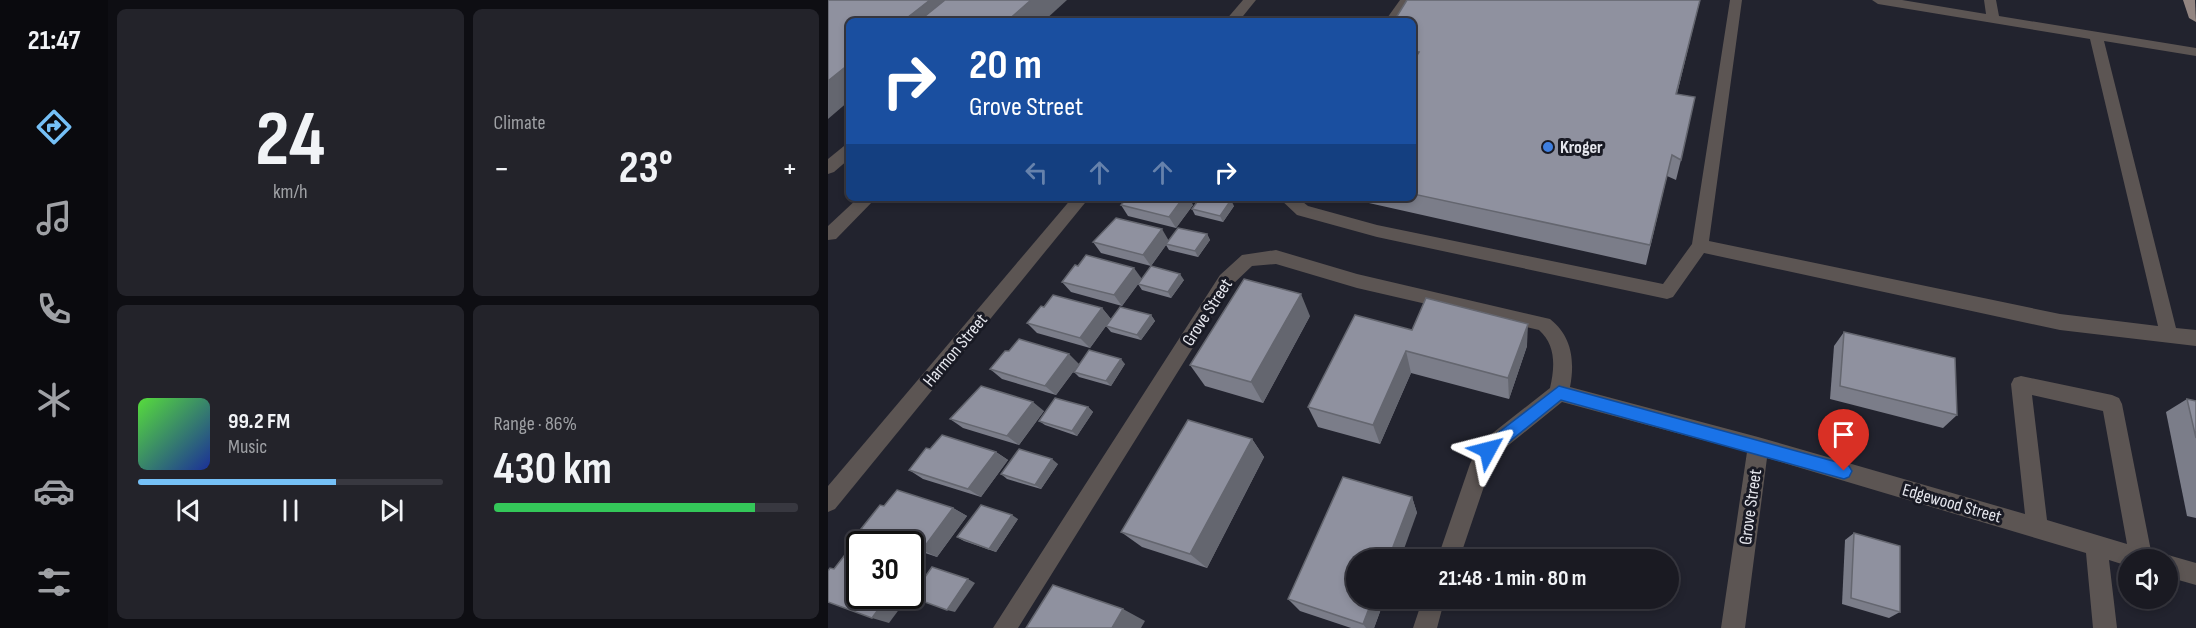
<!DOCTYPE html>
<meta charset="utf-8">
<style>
body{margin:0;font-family:"Sofia Sans Condensed",sans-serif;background:#23232a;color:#f1f3f6;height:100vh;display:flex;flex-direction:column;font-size:22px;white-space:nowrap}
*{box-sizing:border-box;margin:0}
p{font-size:20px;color:#9fa1a5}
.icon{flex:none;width:33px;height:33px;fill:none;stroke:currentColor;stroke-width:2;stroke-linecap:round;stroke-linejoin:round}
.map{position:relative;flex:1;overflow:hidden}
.sheet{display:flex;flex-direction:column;gap:9px;padding:9px;background:#0e0e13;width:720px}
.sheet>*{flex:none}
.hud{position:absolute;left:18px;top:18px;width:570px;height:183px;border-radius:9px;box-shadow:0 3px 9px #0003,0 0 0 2px #383840;background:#1a4fa0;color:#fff;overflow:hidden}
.controls{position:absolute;left:1290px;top:549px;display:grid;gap:12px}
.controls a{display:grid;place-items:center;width:60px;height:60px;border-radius:50%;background:#1a1a22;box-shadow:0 3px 9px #0003,0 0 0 2px #383840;font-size:30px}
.speed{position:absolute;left:18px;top:531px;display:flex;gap:12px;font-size:30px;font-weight:700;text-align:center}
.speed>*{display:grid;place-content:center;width:78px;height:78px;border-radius:50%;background:#1a1a22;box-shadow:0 3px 9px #0003,0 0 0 2px #383840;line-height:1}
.speed .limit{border:3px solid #111;border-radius:9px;background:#fff;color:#111}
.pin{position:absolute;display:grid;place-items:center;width:51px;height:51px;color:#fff;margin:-62px -26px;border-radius:50% 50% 50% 0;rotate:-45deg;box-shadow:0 0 6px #0007}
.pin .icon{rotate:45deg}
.me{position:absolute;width:66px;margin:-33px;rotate:52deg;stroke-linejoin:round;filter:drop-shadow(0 0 4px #0008)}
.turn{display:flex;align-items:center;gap:21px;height:126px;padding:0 24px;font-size:27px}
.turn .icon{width:78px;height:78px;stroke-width:2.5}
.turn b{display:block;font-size:42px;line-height:51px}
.lanes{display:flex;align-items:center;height:57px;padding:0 24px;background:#0003;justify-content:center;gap:30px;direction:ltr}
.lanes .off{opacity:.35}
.big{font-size:45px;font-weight:700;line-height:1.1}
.sheet .card{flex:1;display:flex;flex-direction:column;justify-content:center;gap:9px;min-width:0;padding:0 21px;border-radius:9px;background:#23232a}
.sheet .dial{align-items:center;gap:0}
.dial b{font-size:78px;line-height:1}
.song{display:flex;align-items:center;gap:18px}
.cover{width:72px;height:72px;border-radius:9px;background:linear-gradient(135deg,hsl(110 70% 55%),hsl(230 70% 35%))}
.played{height:6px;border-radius:3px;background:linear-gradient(90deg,#75c0f6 65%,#383840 65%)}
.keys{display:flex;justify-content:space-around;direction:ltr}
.heat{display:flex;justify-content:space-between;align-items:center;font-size:33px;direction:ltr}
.charge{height:9px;border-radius:4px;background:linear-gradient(90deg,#34c759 86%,#383840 0)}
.sheet .tiles{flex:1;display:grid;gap:9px;grid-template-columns:repeat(2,1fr)}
.trip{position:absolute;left:518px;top:549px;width:333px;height:60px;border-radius:30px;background:#1a1a22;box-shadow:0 3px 9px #0003,0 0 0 2px #383840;font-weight:700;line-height:60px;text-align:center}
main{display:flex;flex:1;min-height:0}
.menu{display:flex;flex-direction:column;width:108px;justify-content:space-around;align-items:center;background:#0a0a0e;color:#9fa1a5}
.menu .icon{width:42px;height:42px}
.menu .current{color:#75c0f6}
.menu b{font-size:27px;color:#f1f3f6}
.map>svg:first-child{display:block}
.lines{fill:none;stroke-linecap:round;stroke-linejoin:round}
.minor{fill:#5c5553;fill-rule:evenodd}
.major{fill:#938581;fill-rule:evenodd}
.wall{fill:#7b7d89}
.shaded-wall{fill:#64666f}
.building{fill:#8f919f;stroke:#64666f;stroke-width:1.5}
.route{fill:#1a73e8;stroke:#114b97;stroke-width:1.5}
.shop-dot{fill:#3f7fe0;stroke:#191a24;stroke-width:2}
.labels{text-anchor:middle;stroke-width:6;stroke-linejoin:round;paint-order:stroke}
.poi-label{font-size:18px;font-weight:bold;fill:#e5e6ed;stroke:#191a24;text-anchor:start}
.street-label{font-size:18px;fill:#e5e6ed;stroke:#191a24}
</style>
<main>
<nav class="menu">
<b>21:47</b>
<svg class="icon current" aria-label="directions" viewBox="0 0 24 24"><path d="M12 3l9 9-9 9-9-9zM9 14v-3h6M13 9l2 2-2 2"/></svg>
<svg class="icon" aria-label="music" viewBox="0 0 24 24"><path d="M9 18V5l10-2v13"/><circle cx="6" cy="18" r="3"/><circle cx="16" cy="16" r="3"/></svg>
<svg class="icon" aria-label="phone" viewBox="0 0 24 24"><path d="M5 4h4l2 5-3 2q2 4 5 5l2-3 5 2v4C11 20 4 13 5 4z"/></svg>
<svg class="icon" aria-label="climate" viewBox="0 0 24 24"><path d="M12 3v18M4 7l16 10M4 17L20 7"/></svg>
<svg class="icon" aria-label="car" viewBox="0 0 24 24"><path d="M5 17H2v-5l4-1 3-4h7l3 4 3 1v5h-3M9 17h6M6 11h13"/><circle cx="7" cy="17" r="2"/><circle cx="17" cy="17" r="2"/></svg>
<svg class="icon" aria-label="filters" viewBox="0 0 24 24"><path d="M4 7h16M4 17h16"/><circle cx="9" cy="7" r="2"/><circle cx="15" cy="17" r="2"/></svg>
</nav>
<section class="sheet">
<div class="tiles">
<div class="card dial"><b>24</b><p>km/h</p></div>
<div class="card"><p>Climate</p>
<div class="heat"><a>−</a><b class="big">23°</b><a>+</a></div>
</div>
<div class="card">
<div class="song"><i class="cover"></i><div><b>99.2 FM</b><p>Music</p></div></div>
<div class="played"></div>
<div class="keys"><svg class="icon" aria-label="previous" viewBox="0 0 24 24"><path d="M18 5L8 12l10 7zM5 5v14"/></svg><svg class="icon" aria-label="pause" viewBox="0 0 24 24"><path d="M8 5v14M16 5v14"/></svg><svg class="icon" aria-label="next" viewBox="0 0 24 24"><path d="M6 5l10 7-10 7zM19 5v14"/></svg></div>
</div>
<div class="card"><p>Range · 86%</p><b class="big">430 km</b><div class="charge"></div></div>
</div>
</section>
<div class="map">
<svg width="1368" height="628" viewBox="0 0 1368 628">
<rect width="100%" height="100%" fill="#22232e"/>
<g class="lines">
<!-- minor -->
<g class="minor">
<polygon points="415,0 428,0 411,21 397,21"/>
<polygon points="572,0 584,0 571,21 557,21"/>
<polygon points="902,0 914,0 881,241 1232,314 1330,326 1262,39 1050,4 1044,0 1074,0 1158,14 1156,0 1168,0 1171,16 1368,48 1368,56 1276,41 1348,328 1368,330 1368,346 1232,330 876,253 845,297 839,299 549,237 469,215 451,198 470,198 480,206 549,225 835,284 864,244"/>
<polygon points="21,145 21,159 6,172 0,174 0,159 16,146"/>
<polygon points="30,198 48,198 8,239 0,240 0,226"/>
<polygon points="244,198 261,198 7,509 0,512 0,486"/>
<path d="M 448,250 L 529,274 L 722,319 C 744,336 747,361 742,387 L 930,437 L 1197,514 L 1183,384 L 1186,378 L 1193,376 L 1284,395 L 1291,398 L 1294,404 L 1323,551 L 1326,552 L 1329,560 L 1300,560 L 1300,566 L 1281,560 L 1289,628 L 1265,628 L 1258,553 L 939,458 L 917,628 L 893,628 L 919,452 L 734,402 L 666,457 L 631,560 L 609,560 L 642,464 L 652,443 L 722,388 C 727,367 728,345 711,330 L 529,288 L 448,264 L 424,266 L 404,285 L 190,628 L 165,628 L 392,275 L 414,255 ZM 1204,395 L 1275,411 L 1299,544 L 1219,520 Z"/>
<polygon points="1340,555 1368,563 1368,585 1340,577 1340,560 1332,560"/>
<polygon points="595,598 617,598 609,628 585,628"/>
</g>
<!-- major -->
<polygon class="major" points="1355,0 1367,0 1368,22 1361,18"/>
</g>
<!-- wall -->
<g class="wall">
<polygon points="872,0 849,94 853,160 848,180 839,176 818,265 523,199 523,198 585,198 585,21"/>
<polygon points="293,205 365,205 348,228 300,216"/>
<polygon points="406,206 395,222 367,215 364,209"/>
<polygon points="379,234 382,240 370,257 341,250 338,245 323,266 273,253 265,242 341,241"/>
<polygon points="314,279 356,280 343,298 314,290 310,284 294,306 243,292 234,282"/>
<polygon points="216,307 274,308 283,319 262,348 209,333 199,323"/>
<polygon points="323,315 327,321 313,340 283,332 278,326"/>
<polygon points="482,316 435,403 377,386 362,365"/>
<polygon points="584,330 699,346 681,399 583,373 552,444 490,427 480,407"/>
<polygon points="1016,332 1129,415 1115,428 1002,399 1006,346"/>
<polygon points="181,351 251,364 228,395 174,379 162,369"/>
<polygon points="297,364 283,386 251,377 246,372"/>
<polygon points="1359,399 1368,401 1368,518 1359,516 1338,412"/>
<polygon points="260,407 265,412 249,436 217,425 211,421"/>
<polygon points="216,411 191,445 135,428 122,419"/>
<polygon points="424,439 436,457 379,568 314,547 293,532"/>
<polygon points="102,449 168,452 180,460 153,497 95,479 81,470"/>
<polygon points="230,464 213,489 179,479 173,474"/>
<polygon points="584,497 589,513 528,598 557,598 546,628 523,628 472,611 460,599"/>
<polygon points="56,506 125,508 139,516 109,557 82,548 82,544 73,544 49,536 33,529"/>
<polygon points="190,519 168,552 136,541 129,537"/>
<polygon points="1026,533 1072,612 1061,618 1014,604 1017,540"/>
</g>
<!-- shaded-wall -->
<g class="shaded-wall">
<polygon points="102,0 142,0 117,21 75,21"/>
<polygon points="203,0 239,0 216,21 179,21"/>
<polygon points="21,64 21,101 0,119 0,81"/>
<polygon points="355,198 362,198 365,205 348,228 341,217"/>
<polygon points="403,200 406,206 395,222 392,216"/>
<polygon points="334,229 341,241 323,266 315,255"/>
<polygon points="379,234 382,240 370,257 367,251"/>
<polygon points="306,268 314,279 294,306 286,295"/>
<polygon points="352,274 356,280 343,298 340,292"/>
<polygon points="473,294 482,316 435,403 423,382"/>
<polygon points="274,308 283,319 262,348 252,338"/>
<polygon points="323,315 327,321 313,340 309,335"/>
<polygon points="700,324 699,346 681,399 680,378"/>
<polygon points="578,351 583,373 552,444 545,425"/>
<polygon points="241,354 251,364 228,395 217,386"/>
<polygon points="293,359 297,364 283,386 278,381"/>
<polygon points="205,402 216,411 191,445 179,436"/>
<polygon points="260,407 265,412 249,436 244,431"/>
<polygon points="424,439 436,457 379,568 362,554"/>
<polygon points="168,452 180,460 153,497 140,489"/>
<polygon points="224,459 230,464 213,489 207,485"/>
<polygon points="584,497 589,513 572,560 560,560"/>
<polygon points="125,508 139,516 109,557 94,550"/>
<polygon points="184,515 190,519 168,552 161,549"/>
<polygon points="82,574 94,578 82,593"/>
<polygon points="140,579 147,583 127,612 119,610"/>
<polygon points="60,596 81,596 61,623 44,618"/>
<polygon points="545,598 557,598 546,628 538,628 535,624"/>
<polygon points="295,609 317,621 313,628 284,628"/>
</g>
<!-- building -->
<g class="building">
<polygon points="0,0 102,0 75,21 21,21 21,64 0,81"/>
<polygon points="117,0 203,0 179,21 91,21"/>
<polygon points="579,0 872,0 848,94 867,97 853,160 844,155 822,245 585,194 585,62 591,52 585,51 585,21 566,21"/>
<polygon points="299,198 355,198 341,217 293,205"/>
<polygon points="372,198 396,198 403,200 392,216 364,209"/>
<polygon points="288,218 334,229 315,255 265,242"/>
<polygon points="350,228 379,234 367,251 338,244"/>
<polygon points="258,255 306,268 286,295 234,282 247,265 250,266"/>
<polygon points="323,266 352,274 340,292 310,284"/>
<polygon points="416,279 473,294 423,382 362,365"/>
<polygon points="225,295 274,308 252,338 199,323 213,306 216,307"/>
<polygon points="598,298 700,324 680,378 578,351 545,425 480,407 527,315 584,330"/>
<polygon points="292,307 323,315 309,335 278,326"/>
<polygon points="1016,332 1127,358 1129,415 1012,386"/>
<polygon points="191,339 241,354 217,386 162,369 177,351 181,351"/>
<polygon points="261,350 293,359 278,381 246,372"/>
<polygon points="153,386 205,402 179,436 122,419"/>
<polygon points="227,398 260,407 244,431 211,421"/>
<polygon points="1359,399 1368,401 1368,438"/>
<polygon points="360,420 424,439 362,554 293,532"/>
<polygon points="114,435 168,452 140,489 81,470 98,448 102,449"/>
<polygon points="191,449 224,459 207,485 173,474"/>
<polygon points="515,477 584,497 560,560 528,560 528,598 545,598 535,624 460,599"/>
<polygon points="69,490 125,508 94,550 82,546 82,544 78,544 33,529 52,505 56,506"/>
<polygon points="153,505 184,515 161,549 129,537"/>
<polygon points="1026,533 1072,546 1072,612 1023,598"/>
<polygon points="20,551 32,555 32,596 60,596 44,618 0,602 0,571 2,568 6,569"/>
<polygon points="104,567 140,579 119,610 83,597"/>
<polygon points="225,585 295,609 284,628 198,628"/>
</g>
<!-- route -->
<polygon class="route" points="731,386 1016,464 1021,466 1024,471 1021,477 1016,479 733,400 665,455 660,457 654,455 652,450 654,445"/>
<!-- markers -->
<circle class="shop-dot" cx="720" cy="147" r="6"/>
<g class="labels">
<!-- poi labels -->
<g class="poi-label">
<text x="732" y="153">Kroger</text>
</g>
<!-- street labels -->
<g class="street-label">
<text transform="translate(379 312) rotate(-57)" y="6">Grove Street</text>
<text transform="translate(127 350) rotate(-50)" y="6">Harmon Street</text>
<text transform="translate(1124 503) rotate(16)" y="6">Edgewood Street</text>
<text transform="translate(922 507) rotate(-82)" y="6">Grove Street</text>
</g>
</g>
</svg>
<div class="controls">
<a><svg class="icon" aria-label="sound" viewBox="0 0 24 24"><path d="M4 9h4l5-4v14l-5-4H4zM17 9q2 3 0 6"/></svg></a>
</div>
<div class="speed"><div class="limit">30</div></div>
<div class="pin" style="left:1016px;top:471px;background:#d93025"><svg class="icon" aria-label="arrive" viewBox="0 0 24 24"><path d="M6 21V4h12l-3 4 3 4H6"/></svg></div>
<svg class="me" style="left:660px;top:450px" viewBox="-20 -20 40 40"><path d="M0-17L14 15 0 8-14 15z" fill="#1a73e8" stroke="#fff" stroke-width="4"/></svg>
<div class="trip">21:48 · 1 min · 80 m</div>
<div class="hud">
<div class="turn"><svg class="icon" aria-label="right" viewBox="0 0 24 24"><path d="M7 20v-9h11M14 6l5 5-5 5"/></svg><div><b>20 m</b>Grove Street</div></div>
<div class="lanes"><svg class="icon off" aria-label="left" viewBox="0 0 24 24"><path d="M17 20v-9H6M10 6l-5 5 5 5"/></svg><svg class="icon off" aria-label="ahead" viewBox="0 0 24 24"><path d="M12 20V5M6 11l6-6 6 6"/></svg><svg class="icon off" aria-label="ahead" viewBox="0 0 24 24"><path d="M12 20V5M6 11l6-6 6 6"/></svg><svg class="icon" aria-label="right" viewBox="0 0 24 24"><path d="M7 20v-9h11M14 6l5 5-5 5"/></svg></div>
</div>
</div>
</main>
